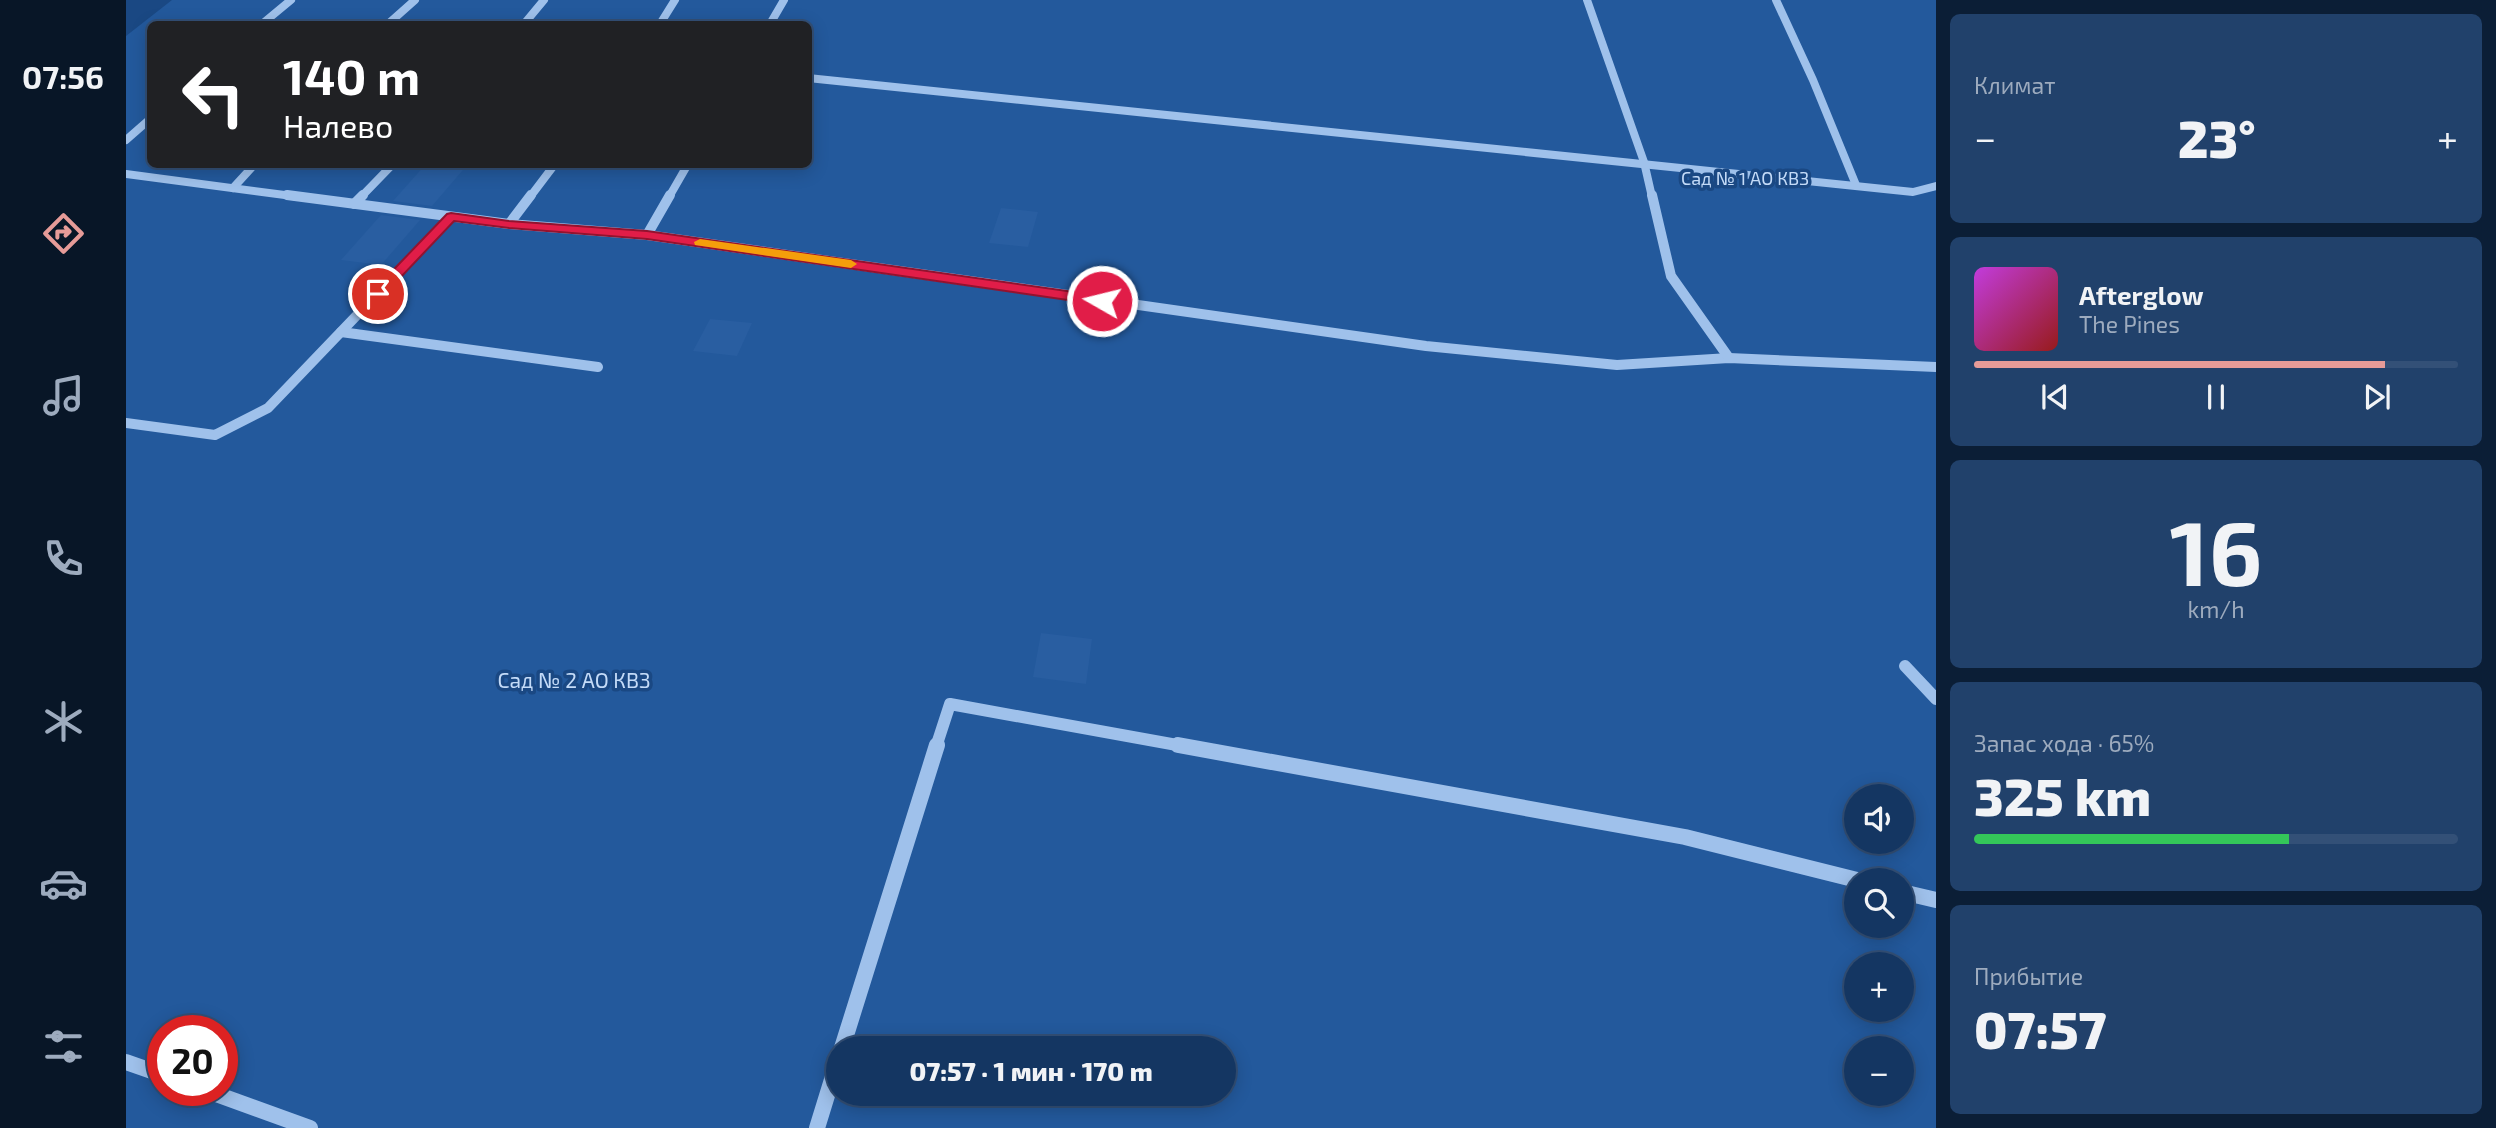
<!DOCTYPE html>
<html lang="ru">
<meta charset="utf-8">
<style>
body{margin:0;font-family:"Exo 2",sans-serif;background:#21416b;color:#f1f3f6;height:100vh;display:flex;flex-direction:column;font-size:26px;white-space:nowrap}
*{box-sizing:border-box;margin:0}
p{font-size:23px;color:#9dabbe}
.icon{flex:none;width:38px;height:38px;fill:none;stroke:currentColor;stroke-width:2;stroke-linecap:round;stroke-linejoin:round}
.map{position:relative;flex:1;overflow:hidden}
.details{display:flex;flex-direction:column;gap:14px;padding:14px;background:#0b1e36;width:560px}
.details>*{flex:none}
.hud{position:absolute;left:21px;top:21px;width:665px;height:147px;border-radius:10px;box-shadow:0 4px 18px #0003,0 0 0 2px #335077;background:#202124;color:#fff;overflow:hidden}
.buttons{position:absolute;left:1718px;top:784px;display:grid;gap:14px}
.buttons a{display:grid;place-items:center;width:70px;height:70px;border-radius:50%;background:#143662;box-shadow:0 4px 18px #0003,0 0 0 2px #335077;font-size:35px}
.speed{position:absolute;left:21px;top:1015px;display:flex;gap:14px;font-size:35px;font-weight:700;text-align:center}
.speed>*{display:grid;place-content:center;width:91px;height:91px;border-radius:50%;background:#143662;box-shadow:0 4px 18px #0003,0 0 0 2px #335077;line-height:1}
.speed .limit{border:10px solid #d22;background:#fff;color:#111}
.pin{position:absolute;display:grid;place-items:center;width:60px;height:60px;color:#fff;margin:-30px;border:4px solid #fff;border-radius:50%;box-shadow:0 2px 7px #0007}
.me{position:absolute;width:77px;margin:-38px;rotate:278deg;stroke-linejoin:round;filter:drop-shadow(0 0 5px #0008)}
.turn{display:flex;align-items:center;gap:24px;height:147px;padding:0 21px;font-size:32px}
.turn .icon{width:91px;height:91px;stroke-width:2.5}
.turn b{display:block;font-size:49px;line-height:60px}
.big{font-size:52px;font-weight:800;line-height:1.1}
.details .tile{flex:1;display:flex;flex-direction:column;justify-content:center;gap:10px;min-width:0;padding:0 24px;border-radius:10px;background:#21416b}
.details .dial{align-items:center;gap:0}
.dial b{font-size:91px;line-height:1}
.song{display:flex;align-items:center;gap:21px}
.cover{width:84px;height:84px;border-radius:10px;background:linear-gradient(135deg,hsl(290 70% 55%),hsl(0 70% 35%))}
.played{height:7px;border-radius:4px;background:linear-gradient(90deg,#e69b98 85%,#335077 85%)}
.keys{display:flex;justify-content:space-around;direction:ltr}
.heat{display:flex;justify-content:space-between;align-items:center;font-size:38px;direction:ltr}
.charge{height:10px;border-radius:5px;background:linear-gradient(90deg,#34c759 65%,#335077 0)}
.trip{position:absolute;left:700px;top:1036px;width:410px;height:70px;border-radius:35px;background:#143662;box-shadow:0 4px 18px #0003,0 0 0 2px #335077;font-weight:800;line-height:70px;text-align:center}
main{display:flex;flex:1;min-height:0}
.dock{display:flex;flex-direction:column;width:126px;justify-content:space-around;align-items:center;background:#081627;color:#9dabbe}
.dock .icon{width:49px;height:49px}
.dock .active{color:#e69b98}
.dock b{font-size:32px;color:#f1f3f6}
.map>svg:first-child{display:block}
.green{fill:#23599c;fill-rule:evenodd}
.building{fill:#295ea1}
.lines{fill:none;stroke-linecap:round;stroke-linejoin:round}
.minor-far3{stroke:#9fc1eb;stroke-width:8}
.minor-far2{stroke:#9fc1eb;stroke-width:10}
.minor-far1{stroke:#9fc1eb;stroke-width:12}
.minor{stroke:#9fc1eb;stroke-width:16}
.route{fill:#e11d48;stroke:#92132f;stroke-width:2}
.slow{fill:#f59e0b}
.labels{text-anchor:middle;stroke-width:7;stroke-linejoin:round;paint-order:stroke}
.far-park-label{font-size:18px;fill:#c4dbf8;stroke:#1a4883}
.park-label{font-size:21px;fill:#c4dbf8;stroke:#1a4883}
</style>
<main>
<nav class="dock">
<b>07:56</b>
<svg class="icon active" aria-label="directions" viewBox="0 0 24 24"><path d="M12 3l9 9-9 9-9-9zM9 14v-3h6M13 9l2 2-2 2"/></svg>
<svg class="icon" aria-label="music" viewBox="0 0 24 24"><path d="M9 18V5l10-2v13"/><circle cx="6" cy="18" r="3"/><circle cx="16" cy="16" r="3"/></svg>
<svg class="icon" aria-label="phone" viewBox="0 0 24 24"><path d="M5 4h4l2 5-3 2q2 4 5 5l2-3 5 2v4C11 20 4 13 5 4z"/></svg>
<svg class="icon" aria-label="climate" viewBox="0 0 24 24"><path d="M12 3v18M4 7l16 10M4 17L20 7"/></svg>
<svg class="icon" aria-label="car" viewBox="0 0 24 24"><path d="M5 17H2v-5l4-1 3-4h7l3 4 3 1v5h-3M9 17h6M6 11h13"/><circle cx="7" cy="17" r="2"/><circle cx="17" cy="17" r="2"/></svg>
<svg class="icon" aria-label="filters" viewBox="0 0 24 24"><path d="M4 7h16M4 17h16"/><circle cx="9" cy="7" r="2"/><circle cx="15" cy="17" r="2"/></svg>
</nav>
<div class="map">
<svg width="1810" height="1128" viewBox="0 0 1810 1128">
<rect width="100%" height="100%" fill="#1a4883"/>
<!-- green -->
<path class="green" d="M 46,0 L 1810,0 L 1810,1128 L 0,1128 L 0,36 ZM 24,24 L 682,24 L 682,164 L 24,164 ZM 1731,796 L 1776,796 L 1776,842 L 1731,842 ZM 1731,880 L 1776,880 L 1776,926 L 1731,926 ZM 1731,964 L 1776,964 L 1776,1010 L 1731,1010 ZM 37,1031 L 96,1031 L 96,1090 L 37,1090 ZM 712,1048 L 1097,1048 L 1097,1094 L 712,1094 ZM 1731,1048 L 1776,1048 L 1776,1094 L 1731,1094 Z"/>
<!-- building -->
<g class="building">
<polygon points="300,164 342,164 306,206 267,201"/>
<polygon points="875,208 912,212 902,247 863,243"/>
<polygon points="255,215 294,220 255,265 215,260"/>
<polygon points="584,319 626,323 611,356 567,351"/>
<polygon points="915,633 966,639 960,684 907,677"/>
</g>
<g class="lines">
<!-- minor-far3 -->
<g class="minor-far3">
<polyline points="1461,0 1518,162 1526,197"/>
<polyline points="1650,0 1687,80 1730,185"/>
<polyline points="136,24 165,0"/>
<polyline points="262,24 289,0"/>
<polyline points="398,24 418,0"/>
<polyline points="534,24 549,0"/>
<polyline points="644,24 658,0"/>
<polyline points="682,78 1787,192 1810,186"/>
<polyline points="0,140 24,119"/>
<polyline points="0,174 174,197"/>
<polyline points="107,188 129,164"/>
<polyline points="235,197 267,164"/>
<polyline points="404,197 429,164"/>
<polyline points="543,197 562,164"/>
</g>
<!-- minor-far2 -->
<g class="minor-far2">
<polyline points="161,195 383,224 521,235 1300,346 1491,365 1603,358 1810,367"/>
<polyline points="1526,195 1545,276 1603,358"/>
<polyline points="228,204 237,195"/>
<polyline points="383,224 405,195"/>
<polyline points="521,235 544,195"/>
<polyline points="215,332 472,367"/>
<polyline points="0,423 89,435 142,408 325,217"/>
</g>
<!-- minor-far1 -->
<g class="minor-far1">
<polyline points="1779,666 1810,699"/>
<polyline points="810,747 824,704 1062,747"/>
</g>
<!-- minor -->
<g class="minor">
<polyline points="1052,745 1559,837 1731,880"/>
<polyline points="1776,892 1810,900"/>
<polyline points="716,1048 811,745"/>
<polyline points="0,1062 37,1075"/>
<polyline points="79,1090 184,1128"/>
<polyline points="691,1128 712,1060"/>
</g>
</g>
<!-- route -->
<polygon class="route" points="325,213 383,221 521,231 976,296 983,301 976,305 521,239 383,228 328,221 256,297 247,297 247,291 321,214"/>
<!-- slow -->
<polygon class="slow" points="574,239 725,260 731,264 725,268 569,245 568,242"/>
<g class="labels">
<!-- far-park labels -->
<g class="far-park-label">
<text x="1619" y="185">Сад № 1 АО КВЗ</text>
</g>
<!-- park labels -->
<g class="park-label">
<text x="448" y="688">Сад № 2 АО КВЗ</text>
</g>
</g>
</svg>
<div class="buttons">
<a><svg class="icon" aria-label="sound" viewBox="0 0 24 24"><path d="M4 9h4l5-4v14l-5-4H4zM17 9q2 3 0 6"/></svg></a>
<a><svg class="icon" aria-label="search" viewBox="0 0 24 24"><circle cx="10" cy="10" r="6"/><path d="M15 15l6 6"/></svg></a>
<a>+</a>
<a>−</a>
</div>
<div class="speed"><div class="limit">20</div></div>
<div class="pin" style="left:252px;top:294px;background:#d93025"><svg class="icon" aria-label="arrive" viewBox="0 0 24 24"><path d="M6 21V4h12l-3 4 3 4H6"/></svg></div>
<svg class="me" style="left:976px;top:301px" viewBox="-20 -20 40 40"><circle r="17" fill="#e11d48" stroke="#fff" stroke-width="3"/><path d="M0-11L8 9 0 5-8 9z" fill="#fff"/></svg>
<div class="trip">07:57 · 1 мин · 170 m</div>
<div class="hud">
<div class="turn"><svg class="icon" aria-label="left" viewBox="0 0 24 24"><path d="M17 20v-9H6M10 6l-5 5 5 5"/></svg><div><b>140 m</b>Налево</div></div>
</div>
</div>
<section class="details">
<div class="tile"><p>Климат</p>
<div class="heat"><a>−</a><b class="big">23°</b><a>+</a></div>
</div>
<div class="tile">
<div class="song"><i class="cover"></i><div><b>Afterglow</b><p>The Pines</p></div></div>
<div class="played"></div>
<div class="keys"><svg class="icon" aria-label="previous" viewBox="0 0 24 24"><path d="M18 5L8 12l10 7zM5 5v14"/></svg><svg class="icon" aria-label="pause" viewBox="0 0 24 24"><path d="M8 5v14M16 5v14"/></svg><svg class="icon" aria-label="next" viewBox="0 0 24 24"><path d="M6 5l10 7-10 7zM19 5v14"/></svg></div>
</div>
<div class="tile dial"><b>16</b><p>km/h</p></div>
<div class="tile"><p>Запас хода · 65%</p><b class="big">325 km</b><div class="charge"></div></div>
<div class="tile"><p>Прибытие</p><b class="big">07:57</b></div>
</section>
</main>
